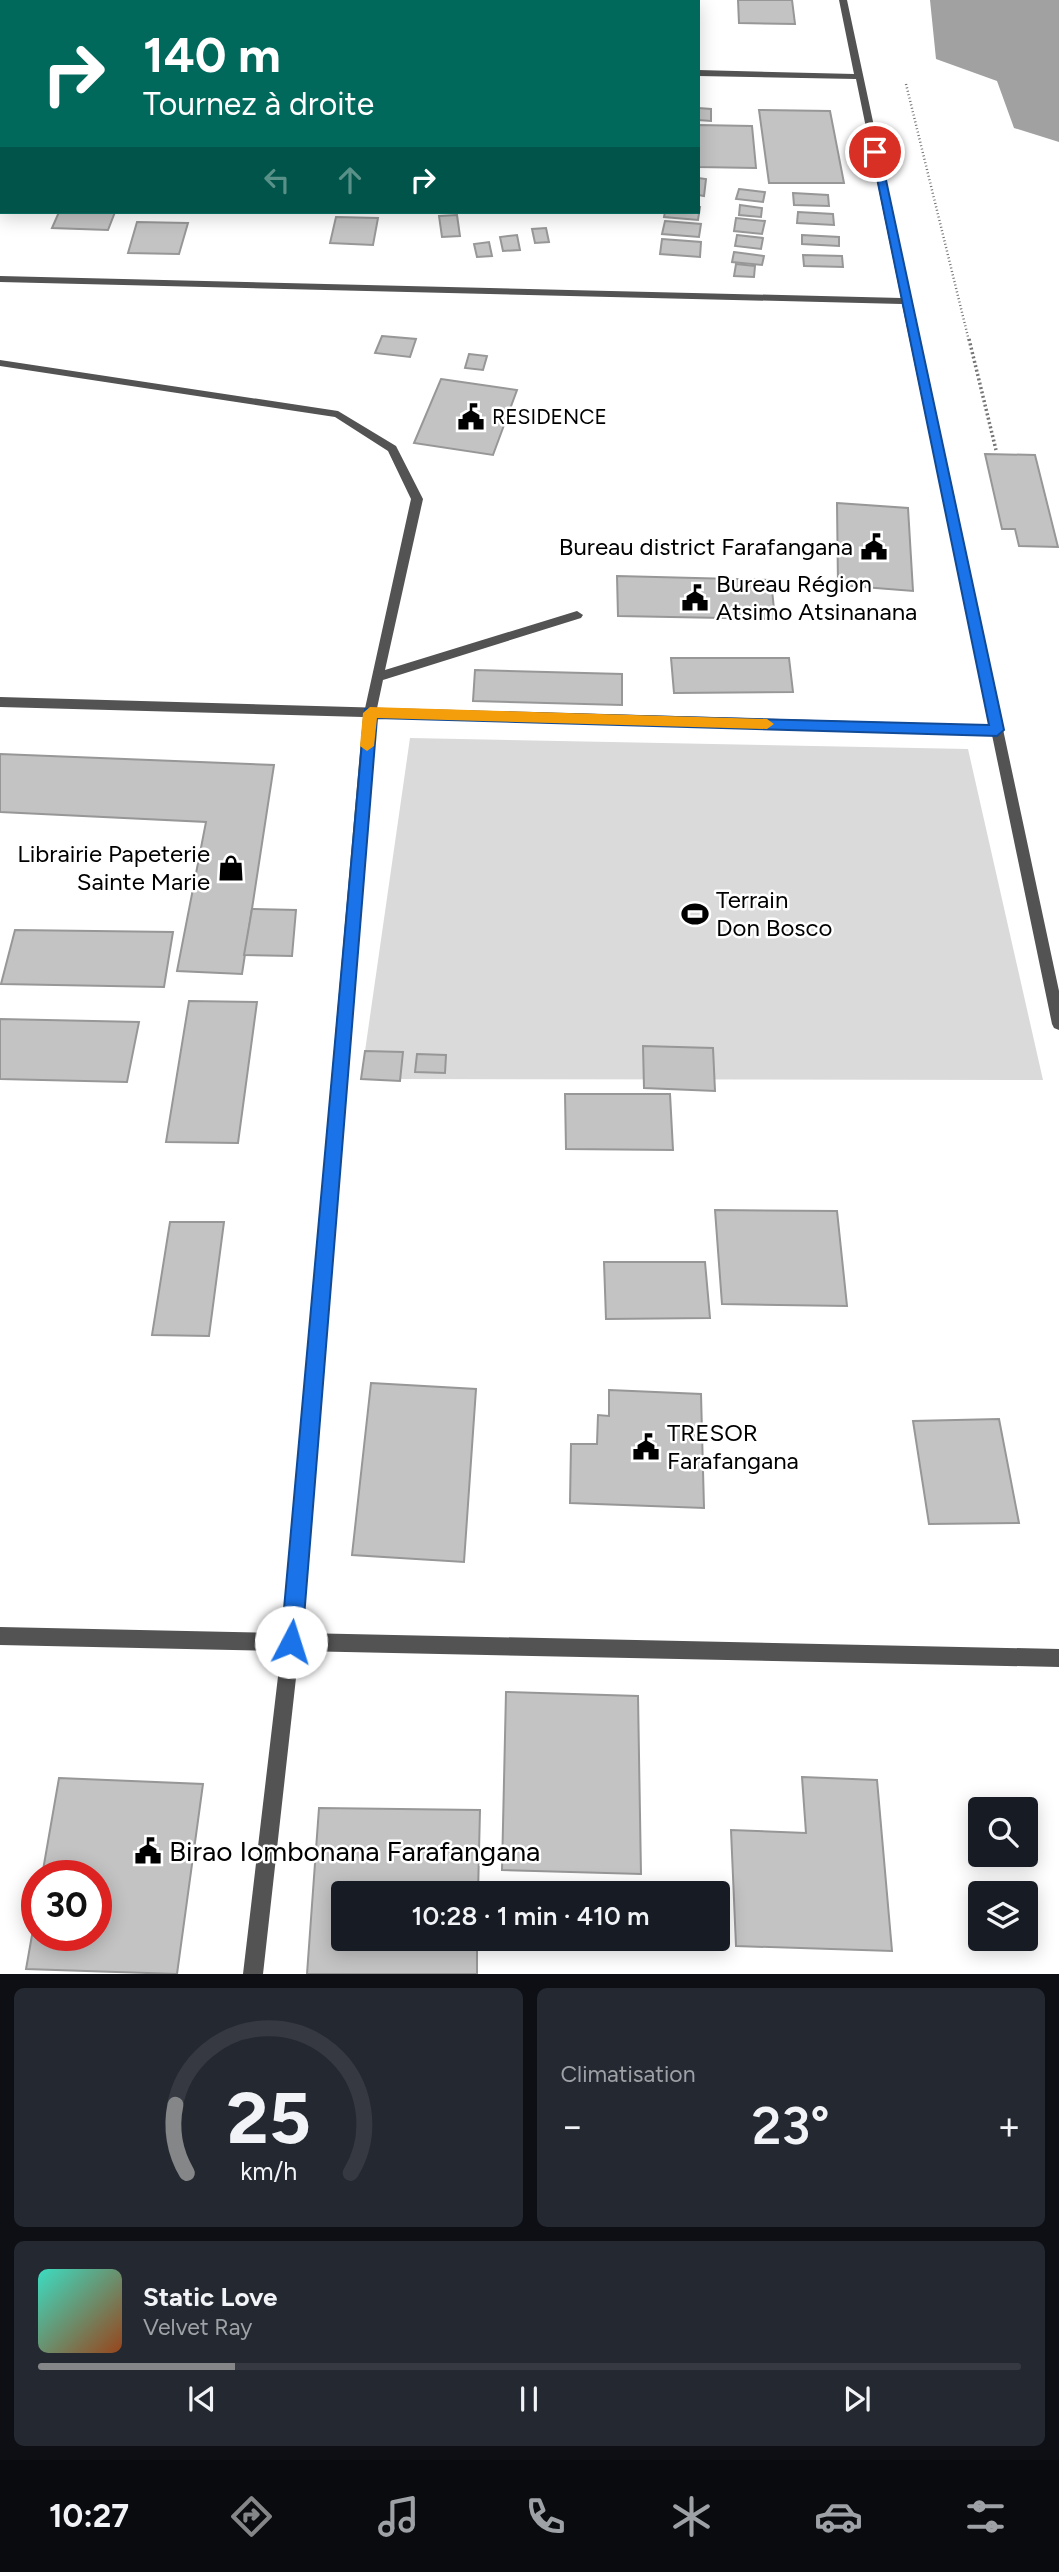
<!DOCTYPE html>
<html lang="fr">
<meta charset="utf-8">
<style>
body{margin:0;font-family:Figtree,sans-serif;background:#242831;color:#f1f3f6;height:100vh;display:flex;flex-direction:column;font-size:26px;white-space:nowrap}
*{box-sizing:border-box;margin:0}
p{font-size:23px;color:#9ea1a6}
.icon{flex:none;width:38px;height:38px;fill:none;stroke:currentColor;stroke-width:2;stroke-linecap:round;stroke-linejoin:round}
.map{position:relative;height:1974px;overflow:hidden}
.drawer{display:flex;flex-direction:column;gap:14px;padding:14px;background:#0d0f14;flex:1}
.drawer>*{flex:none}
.hud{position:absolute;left:0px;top:0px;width:700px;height:214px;box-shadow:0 4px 18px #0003;background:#00695c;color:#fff;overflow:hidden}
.tools{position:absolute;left:968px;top:1797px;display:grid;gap:14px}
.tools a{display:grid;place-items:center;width:70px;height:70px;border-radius:7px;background:#171b24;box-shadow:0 4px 18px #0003;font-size:35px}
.speed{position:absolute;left:21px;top:1860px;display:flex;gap:14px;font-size:35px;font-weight:700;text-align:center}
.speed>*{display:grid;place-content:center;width:91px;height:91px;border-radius:50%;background:#171b24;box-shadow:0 4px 18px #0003;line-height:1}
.speed .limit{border:10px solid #d22;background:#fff;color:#111}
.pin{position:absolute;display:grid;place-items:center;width:60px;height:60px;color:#fff;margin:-30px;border:4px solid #fff;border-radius:50%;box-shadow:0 2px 7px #0007}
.me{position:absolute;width:77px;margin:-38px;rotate:5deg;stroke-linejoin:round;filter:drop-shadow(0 0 5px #0008)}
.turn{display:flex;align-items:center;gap:24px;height:147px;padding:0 28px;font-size:32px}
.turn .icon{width:91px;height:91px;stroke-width:2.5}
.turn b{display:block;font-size:49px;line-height:60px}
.lanes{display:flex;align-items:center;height:66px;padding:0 28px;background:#0003;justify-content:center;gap:35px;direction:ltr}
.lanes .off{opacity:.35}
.big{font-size:52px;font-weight:600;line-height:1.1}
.drawer .widget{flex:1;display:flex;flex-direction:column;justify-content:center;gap:10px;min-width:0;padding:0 24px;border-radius:10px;background:#242831}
.drawer .dial{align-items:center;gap:0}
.dial svg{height:182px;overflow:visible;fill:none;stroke:#363941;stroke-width:7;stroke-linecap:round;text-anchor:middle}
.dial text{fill:#f1f3f6;stroke:none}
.song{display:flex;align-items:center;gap:21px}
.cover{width:84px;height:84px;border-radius:10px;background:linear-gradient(135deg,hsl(170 70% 55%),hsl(20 70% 35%))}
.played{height:7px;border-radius:4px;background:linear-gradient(90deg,#858687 20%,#363941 20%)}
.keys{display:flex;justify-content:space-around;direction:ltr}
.heat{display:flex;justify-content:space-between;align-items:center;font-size:38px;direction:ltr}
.drawer .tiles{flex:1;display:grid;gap:14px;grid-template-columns:1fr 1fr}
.widget:last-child{grid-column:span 2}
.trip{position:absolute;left:331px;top:1881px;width:399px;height:70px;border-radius:7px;background:#171b24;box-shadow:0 4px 18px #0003;font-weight:600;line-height:70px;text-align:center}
.dock{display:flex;height:112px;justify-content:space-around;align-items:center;background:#090b0e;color:#9ea1a6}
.dock .icon{width:49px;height:49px}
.dock .active{color:#858687}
.dock b{font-size:32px;color:#f1f3f6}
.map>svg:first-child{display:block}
.green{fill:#dadada}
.water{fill:#a1a1a1}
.building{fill:#c3c3c3;stroke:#979797;stroke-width:2}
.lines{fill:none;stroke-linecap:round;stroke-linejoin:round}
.path-far1{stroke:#757575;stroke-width:2.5;stroke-dasharray:1 2.5;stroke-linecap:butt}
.path{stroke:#757575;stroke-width:3.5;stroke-dasharray:2 2.5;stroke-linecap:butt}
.lane{fill:#535353;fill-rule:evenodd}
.street{fill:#535353;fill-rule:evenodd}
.route{fill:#1a73e8;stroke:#114b97;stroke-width:2}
.slow{fill:#f59e0b}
.labels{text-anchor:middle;stroke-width:5;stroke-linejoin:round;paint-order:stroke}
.far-poi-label{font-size:21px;fill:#000;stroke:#fff;text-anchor:start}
.poi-label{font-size:24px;fill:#000;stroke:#fff;text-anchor:start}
.near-poi-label{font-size:28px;fill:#000;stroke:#fff;text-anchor:start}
</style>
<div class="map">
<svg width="1059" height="1974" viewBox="0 0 1059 1974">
<rect width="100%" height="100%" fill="#fff"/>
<!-- green -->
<polygon class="green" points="410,738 968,749 1043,1080 361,1079"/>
<!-- water -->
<polygon class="water" points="930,0 1059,0 1059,142 1014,128 997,81 936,59"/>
<!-- building -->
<g class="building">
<polygon points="239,0 365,0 239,2"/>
<polygon points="738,0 792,0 795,24 739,23"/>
<polygon points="698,108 711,109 711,121 698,120"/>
<polygon points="759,110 830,111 844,183 769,183"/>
<polygon points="698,125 752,126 756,168 698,167"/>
<polygon points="698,178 706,179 704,196 698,195"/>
<polygon points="739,189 765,192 763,202 736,199"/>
<polygon points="793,193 828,195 829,206 794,205"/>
<polygon points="740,205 762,208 761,217 739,215"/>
<polygon points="698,207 700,207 698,220 664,217 665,212 698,212"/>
<polygon points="59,212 115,212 108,230 52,228"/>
<polygon points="798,212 833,214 834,225 797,223"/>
<polygon points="457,215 460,236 442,237 439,216"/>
<polygon points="336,217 378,218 373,245 330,243"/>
<polygon points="736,218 765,221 762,234 734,231"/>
<polygon points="665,221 701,224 699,237 662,234"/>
<polygon points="137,222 188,223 179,254 128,253"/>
<polygon points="546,228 549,242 535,243 532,229"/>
<polygon points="517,235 520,250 503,251 500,237"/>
<polygon points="737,235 763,238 761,249 735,246"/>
<polygon points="802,235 839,237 839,246 802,244"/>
<polygon points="662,239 701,242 700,257 660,254"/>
<polygon points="489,242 492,256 477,257 474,244"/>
<polygon points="734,252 764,256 762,265 732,262"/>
<polygon points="803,255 842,256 843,267 804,266"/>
<polygon points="736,264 755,266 754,277 734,276"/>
<polygon points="382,336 416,339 410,357 375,353"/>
<polygon points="469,354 487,356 483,370 465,368"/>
<polygon points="441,379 517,390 493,455 414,443"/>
<polygon points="985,454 1035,455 1058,547 1019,546 1015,529 1002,529"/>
<polygon points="837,503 908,508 913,591 838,585"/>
<polygon points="617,576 771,580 775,619 618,616"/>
<polygon points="671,658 789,658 793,692 674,693"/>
<polygon points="475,670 622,674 622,705 473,701"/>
<polygon points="0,754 274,765 242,974 177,971 206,822 0,812"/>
<polygon points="252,909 296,910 292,956 244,955"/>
<polygon points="15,930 173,932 164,987 1,984"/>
<polygon points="189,1001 257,1002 238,1143 166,1142"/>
<polygon points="0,1019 139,1022 127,1082 0,1079"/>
<polygon points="643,1046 713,1048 715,1091 644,1088"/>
<polygon points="365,1051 403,1052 400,1081 361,1079"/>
<polygon points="417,1054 446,1055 445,1073 415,1072"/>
<polygon points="565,1094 670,1094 673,1150 566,1149"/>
<polygon points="715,1210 837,1211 847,1306 722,1304"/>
<polygon points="170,1222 224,1222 209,1336 152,1335"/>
<polygon points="604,1262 705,1262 710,1318 606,1319"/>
<polygon points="371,1383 476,1389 464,1562 352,1555"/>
<polygon points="609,1390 701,1394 704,1508 570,1503 571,1444 597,1444 598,1415 609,1416"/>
<polygon points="999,1419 1019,1523 929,1524 913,1421"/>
<polygon points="506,1692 638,1696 641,1874 502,1870"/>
<polygon points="802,1777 877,1780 892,1951 736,1946 731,1830 806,1833"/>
<polygon points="59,1778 203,1784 177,1974 26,1969 37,1907 37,1936 96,1936 96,1876 42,1876"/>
<polygon points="319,1808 480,1810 478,1894 343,1894 343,1939 477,1939 477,1974 307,1974"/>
</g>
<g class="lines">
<!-- path-far1 -->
<polyline class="path-far1" points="906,84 969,341"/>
<!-- path -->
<polyline class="path" points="969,339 996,450"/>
<!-- lane -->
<polygon class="lane" points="0,360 338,411 396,446 423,499 385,670 577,611 583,615 581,618 383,680 376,713 374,716 366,716 364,713 411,499 388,451 335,417 0,366"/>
<!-- street -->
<g class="street">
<rect x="428" y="0" width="8" height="2"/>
<polygon points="839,0 847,0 1059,991 1059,1030 1054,1028 1052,1024 992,735 376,717 301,1633 1059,1649 1059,1667 299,1651 263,1974 243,1974 281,1651 0,1645 0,1627 283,1633 363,717 0,707 0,697 990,725 902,304 0,282 0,276 901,298 856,79 698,76 698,70 854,74"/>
<rect x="0" y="53" width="2" height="6"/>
</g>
</g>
<!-- route -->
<polygon class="route" points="871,149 880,152 1004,730 997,736 377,718 302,1642 299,1649 291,1652 284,1649 281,1642 365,709 989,725"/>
<!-- slow -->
<polygon class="slow" points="370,707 767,719 774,724 767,729 377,718 374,746 367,751 360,746 363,713"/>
<!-- icons -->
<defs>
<g id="civic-bare" transform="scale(2.1)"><path d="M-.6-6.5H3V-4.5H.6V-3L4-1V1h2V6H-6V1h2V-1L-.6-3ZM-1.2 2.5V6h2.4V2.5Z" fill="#000" stroke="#fff" stroke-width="2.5" paint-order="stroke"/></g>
<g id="shop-bare" transform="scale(2.1)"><path d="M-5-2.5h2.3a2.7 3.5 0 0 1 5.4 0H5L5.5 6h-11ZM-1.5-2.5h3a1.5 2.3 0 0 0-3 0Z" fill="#000" stroke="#fff" stroke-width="2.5" paint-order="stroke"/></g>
<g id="stadium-bare" transform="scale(2.1)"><path d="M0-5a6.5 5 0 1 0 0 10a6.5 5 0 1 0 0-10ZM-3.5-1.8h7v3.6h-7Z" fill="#000" stroke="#fff" stroke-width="2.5" paint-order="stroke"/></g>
</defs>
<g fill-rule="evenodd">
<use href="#civic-bare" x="471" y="417"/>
<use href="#civic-bare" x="874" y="547"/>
<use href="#civic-bare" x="695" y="598"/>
<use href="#shop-bare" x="231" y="868"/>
<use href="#stadium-bare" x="695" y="914"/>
<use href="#civic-bare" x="646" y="1447"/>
<use href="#civic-bare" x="148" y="1851"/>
</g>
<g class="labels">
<!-- far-poi labels -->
<g class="far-poi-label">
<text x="492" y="424">RESIDENCE</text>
</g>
<!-- poi labels -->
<g class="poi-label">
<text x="853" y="555" text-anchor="end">Bureau district Farafangana</text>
<text x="716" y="592">Bureau Région<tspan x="716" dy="28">Atsimo Atsinanana</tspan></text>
<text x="210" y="862" text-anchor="end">Librairie Papeterie<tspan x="210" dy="28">Sainte Marie</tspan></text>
<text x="716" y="908">Terrain<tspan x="716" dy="28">Don Bosco</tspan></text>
<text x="667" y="1441">TRESOR<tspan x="667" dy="28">Farafangana</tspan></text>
</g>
<!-- near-poi labels -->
<g class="near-poi-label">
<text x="169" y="1861">Birao Iombonana Farafangana</text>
</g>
</g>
</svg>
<div class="tools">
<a><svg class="icon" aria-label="search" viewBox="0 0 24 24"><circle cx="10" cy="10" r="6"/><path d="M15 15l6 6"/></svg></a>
<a><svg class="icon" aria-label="layers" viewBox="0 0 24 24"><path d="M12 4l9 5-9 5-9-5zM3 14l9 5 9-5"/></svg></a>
</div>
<div class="speed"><div class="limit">30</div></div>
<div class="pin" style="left:875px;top:152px;background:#d93025"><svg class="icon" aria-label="arrive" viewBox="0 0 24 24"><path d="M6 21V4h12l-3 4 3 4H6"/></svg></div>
<svg class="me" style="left:291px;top:1642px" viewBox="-20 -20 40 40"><circle r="19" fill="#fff"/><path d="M0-13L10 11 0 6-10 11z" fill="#1a73e8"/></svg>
<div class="trip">10:28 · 1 min · 410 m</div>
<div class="hud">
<div class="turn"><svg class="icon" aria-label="right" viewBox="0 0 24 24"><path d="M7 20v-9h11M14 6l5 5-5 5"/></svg><div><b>140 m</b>Tournez à droite</div></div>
<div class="lanes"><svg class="icon off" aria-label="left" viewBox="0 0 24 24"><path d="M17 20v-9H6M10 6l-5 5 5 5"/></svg><svg class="icon off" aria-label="ahead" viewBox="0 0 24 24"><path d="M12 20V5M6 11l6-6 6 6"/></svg><svg class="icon" aria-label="right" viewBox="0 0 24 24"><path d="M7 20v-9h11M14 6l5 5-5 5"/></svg></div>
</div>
</div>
<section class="drawer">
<div class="tiles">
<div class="widget dial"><svg viewBox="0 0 100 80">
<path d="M14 69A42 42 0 1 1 86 69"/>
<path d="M14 69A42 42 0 0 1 9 39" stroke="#858687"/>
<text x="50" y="56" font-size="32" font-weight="700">25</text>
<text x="50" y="72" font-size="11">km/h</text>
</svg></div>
<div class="widget"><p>Climatisation</p>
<div class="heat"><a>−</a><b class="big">23°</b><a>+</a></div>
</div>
<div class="widget">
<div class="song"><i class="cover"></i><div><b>Static Love</b><p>Velvet Ray</p></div></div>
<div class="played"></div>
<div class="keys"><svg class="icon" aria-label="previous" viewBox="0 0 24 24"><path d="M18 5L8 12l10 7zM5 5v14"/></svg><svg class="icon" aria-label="pause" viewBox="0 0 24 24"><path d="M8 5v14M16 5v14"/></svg><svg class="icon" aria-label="next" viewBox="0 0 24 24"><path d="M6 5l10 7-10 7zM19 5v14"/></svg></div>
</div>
</div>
</section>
<nav class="dock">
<b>10:27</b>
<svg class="icon active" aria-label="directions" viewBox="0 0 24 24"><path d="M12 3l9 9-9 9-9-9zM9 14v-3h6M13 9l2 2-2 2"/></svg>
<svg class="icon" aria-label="music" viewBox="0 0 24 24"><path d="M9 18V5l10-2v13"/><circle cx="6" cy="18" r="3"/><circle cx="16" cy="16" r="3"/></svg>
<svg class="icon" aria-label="phone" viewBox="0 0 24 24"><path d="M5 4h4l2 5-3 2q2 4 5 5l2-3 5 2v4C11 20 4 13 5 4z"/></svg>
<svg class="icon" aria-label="climate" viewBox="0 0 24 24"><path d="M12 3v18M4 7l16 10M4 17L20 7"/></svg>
<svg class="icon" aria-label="car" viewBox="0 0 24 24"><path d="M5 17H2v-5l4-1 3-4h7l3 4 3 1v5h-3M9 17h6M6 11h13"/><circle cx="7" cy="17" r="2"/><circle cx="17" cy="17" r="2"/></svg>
<svg class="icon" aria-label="filters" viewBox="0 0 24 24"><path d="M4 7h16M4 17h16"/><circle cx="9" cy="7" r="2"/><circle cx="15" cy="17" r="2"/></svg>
</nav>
